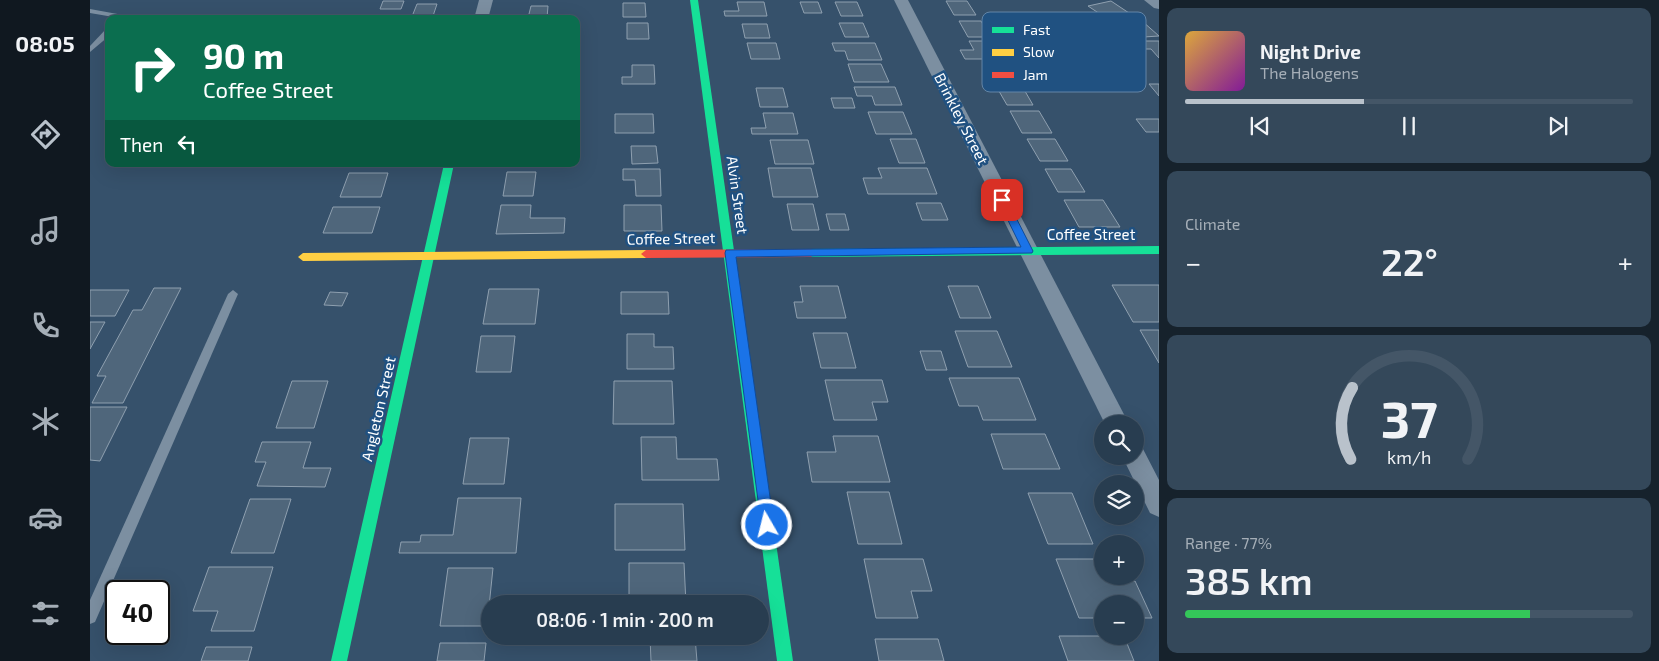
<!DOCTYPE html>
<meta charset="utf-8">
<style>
body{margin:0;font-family:"Exo 2",sans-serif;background:#34485a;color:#f1f3f6;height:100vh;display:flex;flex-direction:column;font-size:19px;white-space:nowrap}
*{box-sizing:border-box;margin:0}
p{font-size:16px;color:#a5aeb7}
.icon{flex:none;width:28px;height:28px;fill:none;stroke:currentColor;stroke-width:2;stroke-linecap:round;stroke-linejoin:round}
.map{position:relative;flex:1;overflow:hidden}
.side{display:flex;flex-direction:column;gap:8px;padding:8px;background:#16222c;width:500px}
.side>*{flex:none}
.guide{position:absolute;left:15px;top:15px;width:475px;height:152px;border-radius:10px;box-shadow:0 5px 20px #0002,0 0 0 1px #445667;background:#0b6e4f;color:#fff;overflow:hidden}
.tools{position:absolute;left:1004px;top:415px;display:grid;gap:10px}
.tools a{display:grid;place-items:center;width:50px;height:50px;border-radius:50%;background:#283d50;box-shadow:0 5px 20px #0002,0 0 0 1px #445667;font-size:25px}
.speed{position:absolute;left:15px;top:580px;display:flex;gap:10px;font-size:25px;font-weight:700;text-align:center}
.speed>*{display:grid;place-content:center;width:65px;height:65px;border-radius:50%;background:#283d50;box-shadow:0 5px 20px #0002,0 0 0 1px #445667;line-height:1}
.speed .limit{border:2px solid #111;border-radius:8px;background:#fff;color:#111}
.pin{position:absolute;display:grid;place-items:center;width:42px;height:42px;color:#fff;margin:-21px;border-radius:10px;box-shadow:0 2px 8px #0006}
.me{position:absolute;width:55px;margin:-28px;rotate:352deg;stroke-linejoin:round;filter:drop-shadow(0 0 4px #0008)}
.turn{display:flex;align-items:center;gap:18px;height:105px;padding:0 15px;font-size:22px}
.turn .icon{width:65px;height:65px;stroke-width:2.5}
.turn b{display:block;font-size:35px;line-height:42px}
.then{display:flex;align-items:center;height:48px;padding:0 15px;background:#0003;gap:10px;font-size:19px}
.big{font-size:38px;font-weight:600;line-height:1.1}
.side .widget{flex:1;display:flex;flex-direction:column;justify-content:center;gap:8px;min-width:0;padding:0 18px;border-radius:10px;background:#34485a}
.side .dial{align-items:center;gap:0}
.dial svg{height:130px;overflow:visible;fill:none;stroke:#445667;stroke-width:7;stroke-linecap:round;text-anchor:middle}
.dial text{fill:#f1f3f6;stroke:none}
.song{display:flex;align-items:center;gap:15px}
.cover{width:60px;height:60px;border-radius:8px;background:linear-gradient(135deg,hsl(40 70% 55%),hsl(290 70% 35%))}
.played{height:5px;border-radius:2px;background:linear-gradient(90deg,#b9c2cb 40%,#445667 40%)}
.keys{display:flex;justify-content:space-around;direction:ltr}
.heat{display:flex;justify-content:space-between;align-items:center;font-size:28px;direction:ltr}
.charge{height:8px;border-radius:4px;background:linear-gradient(90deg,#34c759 77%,#445667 0)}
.trip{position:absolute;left:391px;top:595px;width:288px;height:50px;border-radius:25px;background:#283d50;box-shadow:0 5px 20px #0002,0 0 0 1px #445667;font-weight:600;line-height:50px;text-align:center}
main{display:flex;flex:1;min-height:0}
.tab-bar{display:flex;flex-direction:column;width:90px;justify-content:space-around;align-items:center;background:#101820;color:#a5aeb7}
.tab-bar .icon{width:35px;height:35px}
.tab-bar .on{color:#b9c2cb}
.tab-bar b{font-size:22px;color:#f1f3f6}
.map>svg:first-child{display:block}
.building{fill:#4f667b;stroke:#8fa0b0}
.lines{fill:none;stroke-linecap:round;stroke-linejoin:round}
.lane{fill:#7c8fa1;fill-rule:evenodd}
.street{fill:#7c8fa1;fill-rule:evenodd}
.fast{fill:#16e098;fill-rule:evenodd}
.slow{fill:#ffcf43;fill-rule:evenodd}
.jam{fill:#f24e42;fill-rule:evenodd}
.route{fill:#1a73e8;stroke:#114b97}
.labels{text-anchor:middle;stroke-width:5;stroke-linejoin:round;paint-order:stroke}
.street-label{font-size:15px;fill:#fff;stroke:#205181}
.key{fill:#205181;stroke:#6385a7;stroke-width:1}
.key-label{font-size:14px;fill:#fff}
</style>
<main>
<nav class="tab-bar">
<b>08:05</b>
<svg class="icon on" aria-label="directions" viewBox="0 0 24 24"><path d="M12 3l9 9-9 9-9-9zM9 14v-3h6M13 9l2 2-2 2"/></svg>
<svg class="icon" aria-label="music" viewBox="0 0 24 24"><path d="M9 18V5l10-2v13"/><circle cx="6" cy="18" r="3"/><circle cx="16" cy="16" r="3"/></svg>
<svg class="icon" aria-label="phone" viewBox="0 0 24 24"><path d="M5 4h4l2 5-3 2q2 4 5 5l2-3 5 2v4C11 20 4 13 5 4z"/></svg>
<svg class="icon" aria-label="climate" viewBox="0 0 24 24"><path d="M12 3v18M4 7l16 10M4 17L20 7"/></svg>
<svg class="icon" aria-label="car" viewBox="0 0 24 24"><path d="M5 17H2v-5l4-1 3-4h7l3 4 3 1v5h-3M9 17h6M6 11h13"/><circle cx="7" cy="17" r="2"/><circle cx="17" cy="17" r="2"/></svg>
<svg class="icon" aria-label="filters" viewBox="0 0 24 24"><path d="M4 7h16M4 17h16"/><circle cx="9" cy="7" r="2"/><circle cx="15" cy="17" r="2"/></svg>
</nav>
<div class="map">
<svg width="1069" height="661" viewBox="0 0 1069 661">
<rect width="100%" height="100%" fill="#36516b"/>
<!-- building -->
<g class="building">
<polygon points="293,1 314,1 311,9 290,9"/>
<polygon points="856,1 877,1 886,15 864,15"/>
<polygon points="1021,1 1042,15 1019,20 998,6"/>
<polygon points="647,2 674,2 677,16 635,16 634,11 649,11"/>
<polygon points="710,2 728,2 732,13 714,13"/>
<polygon points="745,2 767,2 773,16 751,16"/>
<polygon points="533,3 555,3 556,17 533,17"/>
<polygon points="327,4 347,4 342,19 321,19"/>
<polygon points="441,6 458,6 457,18 438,18"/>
<polygon points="869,21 891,21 900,37 878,37"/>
<polygon points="1052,21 1069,36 1038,38 1023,22"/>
<polygon points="537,23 558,23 559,39 537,39"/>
<polygon points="749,23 773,23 779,37 755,37"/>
<polygon points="652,24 677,24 680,38 655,38"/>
<polygon points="879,41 903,41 907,48 915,48 922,59 875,59 870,50 884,50"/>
<polygon points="1044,41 1069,41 1069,58 1061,49 1050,49"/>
<polygon points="657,43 686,43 690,59 661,59"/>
<polygon points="742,43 785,43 792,60 758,60 755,51 745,51"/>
<polygon points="758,64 791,64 799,82 764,82"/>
<polygon points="542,65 564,65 565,84 532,84 532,77 542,77"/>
<polygon points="1059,84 1069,84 1069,96"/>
<polygon points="906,86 932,86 943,105 917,105"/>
<polygon points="764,87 805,87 812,105 785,105 782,96 767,96"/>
<polygon points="666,88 693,88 698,107 670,107"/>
<polygon points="741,98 762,98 765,108 744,108"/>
<polygon points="920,111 949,111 962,133 932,133"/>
<polygon points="778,112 813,112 822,134 786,134"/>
<polygon points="673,113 703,113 708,134 662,134 661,128 676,128"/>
<polygon points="525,114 563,114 564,133 525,133"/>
<polygon points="1046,119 1069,119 1069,132 1056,132"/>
<polygon points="800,139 826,139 835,163 809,163"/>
<polygon points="937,139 965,139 978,161 950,161"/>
<polygon points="680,140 718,140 724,164 685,164"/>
<polygon points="541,146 566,146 568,163 542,164"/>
<polygon points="274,164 301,164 300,167 273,167"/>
<polygon points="678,168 721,168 728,197 683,197"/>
<polygon points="788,168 837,168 847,194 778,194 773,178 792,178"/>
<polygon points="533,169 570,169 571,196 546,196 545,180 533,180"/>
<polygon points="955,169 981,169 995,192 968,192"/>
<polygon points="417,172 446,172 443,196 413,196"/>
<polygon points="259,173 298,173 291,197 250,197"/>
<polygon points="974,200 1013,200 1030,227 989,227"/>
<polygon points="826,203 851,203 858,220 832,220"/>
<polygon points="697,204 723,204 729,230 702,230"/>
<polygon points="411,205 441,205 440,218 475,218 474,233 406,234"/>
<polygon points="534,205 571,205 572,231 534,231"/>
<polygon points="243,207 290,207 282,233 233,233"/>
<polygon points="736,214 755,214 759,230 740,230"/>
<polygon points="1022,285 1069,285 1069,322 1043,322"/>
<polygon points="710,286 748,286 756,318 707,318 704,302 713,302"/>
<polygon points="858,286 888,286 901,318 870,318"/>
<polygon points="64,288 91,288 33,403 2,403 16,376 7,376 43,310 52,310"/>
<polygon points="399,289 449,289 445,324 393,324"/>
<polygon points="0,290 39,290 25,316 0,316"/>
<polygon points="240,292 258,293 252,306 234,305"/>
<polygon points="531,292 578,292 579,314 531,314"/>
<polygon points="0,322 15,322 0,349"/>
<polygon points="1050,330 1069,330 1069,363"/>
<polygon points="865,331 907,331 922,367 878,367"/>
<polygon points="723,333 757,333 766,368 731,368"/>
<polygon points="537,334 564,334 564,347 583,347 584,369 537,369"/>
<polygon points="391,336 425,336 421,372 386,372"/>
<polygon points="830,351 851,351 857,370 836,370"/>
<polygon points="859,378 929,378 946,420 893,420 888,406 869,406"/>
<polygon points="735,380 792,380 798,402 782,402 787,420 744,420"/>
<polygon points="202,381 238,381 224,428 186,428"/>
<polygon points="524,381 582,381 584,424 523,424"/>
<polygon points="0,407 37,407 10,461 0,460"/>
<polygon points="901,434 955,434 970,469 913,469"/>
<polygon points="743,436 788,436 800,482 722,482 717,452 746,452"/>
<polygon points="551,437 586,437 587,459 627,459 629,480 552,480"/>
<polygon points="380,438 419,438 414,484 373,484"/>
<polygon points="172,442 221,442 213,468 241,468 235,487 167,486 176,462 165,462"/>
<polygon points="757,492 799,492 812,544 768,544"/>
<polygon points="938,493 982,493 1003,544 958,544"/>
<polygon points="368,498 431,498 426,553 309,553 311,542 330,542 331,535 363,535"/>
<polygon points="160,499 201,499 184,553 141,553"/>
<polygon points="525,504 593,504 595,550 525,550"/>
<polygon points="774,559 833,559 842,591 821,591 828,618 786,618"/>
<polygon points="966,559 1008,559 1012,576 1015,576 1017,581 1045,581 1062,618 1045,618 1045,604 1012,604 1012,618 989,618"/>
<polygon points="539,563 594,563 596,604 539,604"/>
<polygon points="119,567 183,567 164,631 121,631 128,611 103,611"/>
<polygon points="358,568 403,568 397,626 350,626"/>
<polygon points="969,636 1034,636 1044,661 978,661"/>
<polygon points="560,637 605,637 607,661 561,661"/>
<polygon points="785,639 848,639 854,661 789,661"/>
<polygon points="350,643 396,643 394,661 347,661"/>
<polygon points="116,647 162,647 158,661 111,661"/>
</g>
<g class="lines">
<!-- lane -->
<g class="lane">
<polygon points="0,9 33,15 37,17 35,19 0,13"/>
<polygon points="16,29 19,29 19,36 0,52 0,46"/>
<polygon points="143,290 148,294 5,622 0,624 0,600 138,294"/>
</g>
<!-- street -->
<g class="street">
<polygon points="389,0 403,0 398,19 384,19"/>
<polygon points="804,0 818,0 1039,424 1015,424"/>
<polygon points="1054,0 1069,0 1069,9 1064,8"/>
<polygon points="1045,446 1053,449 1069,480 1069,517 1060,513 1032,456 1045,456"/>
</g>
<!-- fast -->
<g class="fast">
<polygon points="600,0 608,0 703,661 687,661"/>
<polygon points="354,164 364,164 257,661 241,661"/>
<polygon points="1069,246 1069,254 721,257 716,253 721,249"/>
</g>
<!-- slow -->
<polygon class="slow" points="556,250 561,254 556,258 213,261 208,257 213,253"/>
<!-- jam -->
<polygon class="jam" points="721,249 726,253 721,257 556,258 551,254 556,250"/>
</g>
<!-- route -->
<polygon class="route" points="912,197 917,200 943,251 942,253 646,257 684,525 682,530 677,531 672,530 635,253 636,250 931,247 908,200"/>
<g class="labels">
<!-- street labels -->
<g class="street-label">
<text transform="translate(871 119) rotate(63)" y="5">Brinkley Street</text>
<text transform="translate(647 195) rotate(82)" y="5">Alvin Street</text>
<text x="1001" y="240">Coffee Street</text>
<text transform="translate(581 239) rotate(-1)" y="5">Coffee Street</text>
<text transform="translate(289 409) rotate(-77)" y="5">Angleton Street</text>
</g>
</g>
<!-- legend -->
<rect x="892" y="12" width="164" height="80" rx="8" class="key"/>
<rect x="902" y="27" width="22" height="6" fill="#16e098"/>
<rect x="902" y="49" width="22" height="7" fill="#ffcf43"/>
<rect x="902" y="72" width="22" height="6" fill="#f24e42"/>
<g class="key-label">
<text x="933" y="35">Fast</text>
<text x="933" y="57">Slow</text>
<text x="933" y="80">Jam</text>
</g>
</svg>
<div class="tools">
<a><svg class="icon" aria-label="search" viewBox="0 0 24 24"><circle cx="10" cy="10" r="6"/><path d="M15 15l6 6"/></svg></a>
<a><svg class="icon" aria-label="layers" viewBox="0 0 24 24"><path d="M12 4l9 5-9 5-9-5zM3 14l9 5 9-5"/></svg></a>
<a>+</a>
<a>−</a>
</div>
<div class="speed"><div class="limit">40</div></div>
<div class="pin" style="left:912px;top:200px;background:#d93025"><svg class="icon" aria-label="arrive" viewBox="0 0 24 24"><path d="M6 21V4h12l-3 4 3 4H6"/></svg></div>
<svg class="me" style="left:677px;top:525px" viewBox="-20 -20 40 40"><circle r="17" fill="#1a73e8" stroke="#fff" stroke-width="3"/><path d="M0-11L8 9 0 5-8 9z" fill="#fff"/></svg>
<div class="trip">08:06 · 1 min · 200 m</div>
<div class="guide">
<div class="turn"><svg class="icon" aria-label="right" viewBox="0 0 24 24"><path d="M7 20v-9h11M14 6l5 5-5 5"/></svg><div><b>90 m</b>Coffee Street</div></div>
<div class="then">Then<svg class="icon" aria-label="left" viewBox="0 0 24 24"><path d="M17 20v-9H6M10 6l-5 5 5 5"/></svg></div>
</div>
</div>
<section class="side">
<div class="widget">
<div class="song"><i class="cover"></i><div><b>Night Drive</b><p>The Halogens</p></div></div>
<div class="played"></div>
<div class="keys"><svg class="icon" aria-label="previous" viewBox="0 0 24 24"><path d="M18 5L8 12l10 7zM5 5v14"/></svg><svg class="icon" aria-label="pause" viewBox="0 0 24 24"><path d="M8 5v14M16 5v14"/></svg><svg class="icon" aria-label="next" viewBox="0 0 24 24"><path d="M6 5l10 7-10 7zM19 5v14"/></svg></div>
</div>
<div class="widget"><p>Climate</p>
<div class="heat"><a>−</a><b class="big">22°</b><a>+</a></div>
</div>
<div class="widget dial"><svg viewBox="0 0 100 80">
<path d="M14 69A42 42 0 1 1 86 69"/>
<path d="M14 69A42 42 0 0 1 15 25" stroke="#b9c2cb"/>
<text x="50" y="56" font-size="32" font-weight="700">37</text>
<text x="50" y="72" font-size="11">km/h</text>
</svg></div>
<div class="widget"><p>Range · 77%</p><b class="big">385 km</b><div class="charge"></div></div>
</section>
</main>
